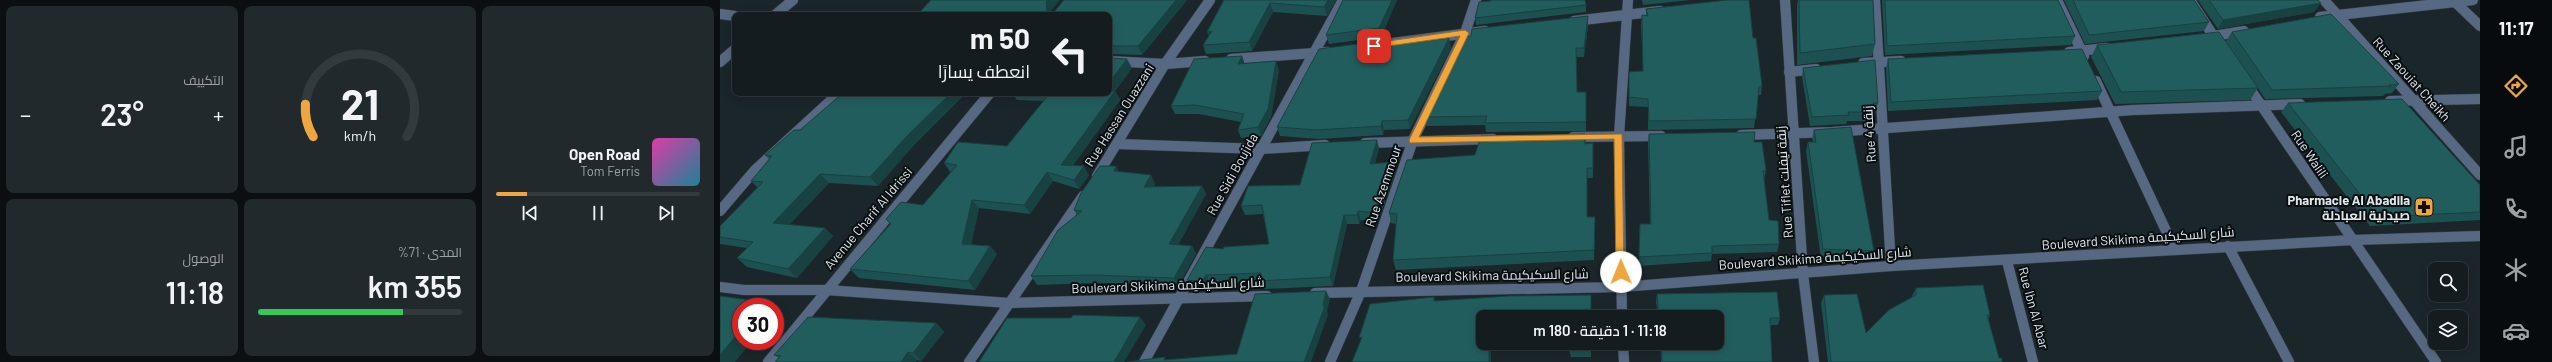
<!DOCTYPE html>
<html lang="ar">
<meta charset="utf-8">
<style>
body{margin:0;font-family:Barlow,Cairo,sans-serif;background:#21292d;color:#f1f3f6;direction:rtl;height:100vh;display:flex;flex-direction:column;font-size:15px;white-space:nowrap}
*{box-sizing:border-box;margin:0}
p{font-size:13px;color:#9da1a5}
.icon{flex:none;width:22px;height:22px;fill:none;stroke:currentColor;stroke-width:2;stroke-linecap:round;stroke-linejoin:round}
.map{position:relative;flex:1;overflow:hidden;direction:ltr}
.panel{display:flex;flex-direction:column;gap:6px;padding:6px;background:#0b0f12;width:720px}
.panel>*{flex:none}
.banner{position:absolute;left:12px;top:12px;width:380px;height:84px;border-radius:8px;box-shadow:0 2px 10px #0003,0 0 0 1px #333a3e;direction:rtl;background:#141c20;color:#f1f3f6;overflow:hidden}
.controls{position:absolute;left:1708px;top:262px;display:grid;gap:8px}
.controls a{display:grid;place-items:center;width:40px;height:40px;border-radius:8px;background:#141c20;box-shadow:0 2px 10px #0003,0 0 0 1px #333a3e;font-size:20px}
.speed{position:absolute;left:12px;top:298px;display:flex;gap:8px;font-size:20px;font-weight:700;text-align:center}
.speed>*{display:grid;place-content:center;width:52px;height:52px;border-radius:50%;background:#141c20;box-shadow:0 2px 10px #0003,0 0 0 1px #333a3e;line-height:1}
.speed .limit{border:6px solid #d22;background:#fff;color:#111}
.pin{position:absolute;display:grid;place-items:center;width:34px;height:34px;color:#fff;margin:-17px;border-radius:8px;box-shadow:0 2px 6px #0006}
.me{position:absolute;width:44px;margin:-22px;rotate:359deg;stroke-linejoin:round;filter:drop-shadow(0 0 3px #0008)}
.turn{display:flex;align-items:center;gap:14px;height:84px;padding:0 16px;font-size:18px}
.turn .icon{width:52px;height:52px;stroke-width:2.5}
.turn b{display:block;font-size:28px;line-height:34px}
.big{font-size:30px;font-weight:600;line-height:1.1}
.panel .card{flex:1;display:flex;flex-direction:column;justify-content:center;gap:6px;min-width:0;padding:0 14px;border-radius:8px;background:#21292d}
.panel .dial{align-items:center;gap:0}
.dial svg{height:104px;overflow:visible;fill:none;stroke:#333a3e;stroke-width:7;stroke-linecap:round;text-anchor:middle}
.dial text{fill:#f1f3f6;stroke:none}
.song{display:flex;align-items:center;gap:12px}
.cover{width:48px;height:48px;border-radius:6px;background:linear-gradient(135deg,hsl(320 70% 55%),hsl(190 70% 35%))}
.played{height:4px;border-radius:2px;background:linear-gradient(90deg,#f0a63e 15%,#333a3e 15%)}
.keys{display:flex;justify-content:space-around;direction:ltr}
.heat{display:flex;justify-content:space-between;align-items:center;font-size:22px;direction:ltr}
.charge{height:6px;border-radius:3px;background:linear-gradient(90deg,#34c759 71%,#333a3e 0)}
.panel .tiles{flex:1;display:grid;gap:6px;grid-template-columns:repeat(3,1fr)}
.card:first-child{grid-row:span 2}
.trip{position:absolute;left:756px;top:310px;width:248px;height:40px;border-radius:8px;background:#141c20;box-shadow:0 2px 10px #0003,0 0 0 1px #333a3e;font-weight:600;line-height:40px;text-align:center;direction:rtl}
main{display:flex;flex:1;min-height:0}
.dock{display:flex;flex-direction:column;width:72px;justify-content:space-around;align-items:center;background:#080b0d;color:#9da1a5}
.dock .icon{width:28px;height:28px}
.dock .selected{color:#f0a63e}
.dock b{font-size:18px;color:#f1f3f6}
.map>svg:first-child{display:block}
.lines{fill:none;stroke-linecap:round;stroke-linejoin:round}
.minor-casing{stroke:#374146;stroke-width:11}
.minor{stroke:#576982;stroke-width:10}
.wall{fill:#1d5050}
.shaded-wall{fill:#184141}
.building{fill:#225d5d;stroke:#184141}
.route{fill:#f0a63e;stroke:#9c6c28}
.labels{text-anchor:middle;stroke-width:4;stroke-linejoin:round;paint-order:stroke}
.street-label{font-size:13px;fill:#e0e7ea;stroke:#090e10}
.poi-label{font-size:13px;font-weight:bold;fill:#e0e7ea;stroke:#090e10;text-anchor:end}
</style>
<main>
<nav class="dock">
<b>11:17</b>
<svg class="icon selected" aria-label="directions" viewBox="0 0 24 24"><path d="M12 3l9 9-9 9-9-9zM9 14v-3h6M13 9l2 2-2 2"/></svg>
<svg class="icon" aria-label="music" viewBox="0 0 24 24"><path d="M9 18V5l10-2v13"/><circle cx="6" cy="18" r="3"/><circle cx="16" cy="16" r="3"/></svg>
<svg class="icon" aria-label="phone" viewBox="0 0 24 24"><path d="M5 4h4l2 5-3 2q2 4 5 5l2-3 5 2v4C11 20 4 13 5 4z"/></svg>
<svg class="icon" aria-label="climate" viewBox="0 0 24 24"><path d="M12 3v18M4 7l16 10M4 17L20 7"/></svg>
<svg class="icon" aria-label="car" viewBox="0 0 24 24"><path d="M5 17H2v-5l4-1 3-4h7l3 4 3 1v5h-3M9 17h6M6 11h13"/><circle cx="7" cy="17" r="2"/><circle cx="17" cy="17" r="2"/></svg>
</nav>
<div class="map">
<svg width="1760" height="362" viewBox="0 0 1760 362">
<rect width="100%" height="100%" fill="#1b262b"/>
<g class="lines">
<!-- minor casing -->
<g class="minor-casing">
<g id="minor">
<polyline points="1065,0 1083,274 1094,362"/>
<polyline points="1155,0 1171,266"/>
<polyline points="1337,0 1364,56"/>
<polyline points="1470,0 1496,40"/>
<polyline points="1604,0 1760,175"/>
<polyline points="1736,3 1760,26"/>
<polyline points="0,14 15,16"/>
<polyline points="55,15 73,0"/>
<polyline points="1600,17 1753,0"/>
<polyline points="854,21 940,11"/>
<polyline points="1488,37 1524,31"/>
<polyline points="642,47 765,31"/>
<polyline points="1349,52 1387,48"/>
<polyline points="511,59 608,52"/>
<polyline points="389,61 445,64 485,61"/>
<polyline points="0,62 15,49"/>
<polyline points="1143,63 1181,61"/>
<polyline points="1069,72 1096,69"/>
<polyline points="1376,81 1455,250"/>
<polyline points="1526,83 1716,362"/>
<polyline points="1670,101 1760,99"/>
<polyline points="1021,135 1113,132 1413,110 1580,104"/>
<polyline points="853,137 941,136"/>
<polyline points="645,143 773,139"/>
<polyline points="398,144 541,149 605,145"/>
<polyline points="377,176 445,64 490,0"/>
<polyline points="0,211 35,170 119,93"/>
<polyline points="1508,246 1569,362"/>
<polyline points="1287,261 1313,362"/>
<polyline points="0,287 24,290 107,290 289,303 547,296"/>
<polyline points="595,293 901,287 1171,266 1633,240 1760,236"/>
<polyline points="902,317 899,136 908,0"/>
<polyline points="903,343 904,362"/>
<polyline points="48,362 270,93"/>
<polyline points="249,362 363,196"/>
<polyline points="424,362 623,0"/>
<polyline points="610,362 641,291 693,140 745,33 756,0"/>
</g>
</g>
<!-- minor -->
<use href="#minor" class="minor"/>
</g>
<!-- wall -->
<g class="wall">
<polygon points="344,0 467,0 422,55 389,54 389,15 197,15 331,11 334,12"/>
<polygon points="504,0 616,0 607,16 553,12 532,51 486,54 483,45 489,36 487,32"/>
<polygon points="677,0 661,37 609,44 606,35"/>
<polygon points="922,0 970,0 923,5"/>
<polygon points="1078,0 1153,0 1155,44 1152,56 1077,65 1077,5"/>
<polygon points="1162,0 1338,0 1355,36 1351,45 1165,55"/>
<polygon points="1344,0 1474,0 1489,22 1484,31 1365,44"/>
<polygon points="1478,0 1599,0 1594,12 1498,29"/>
<polygon points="866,5 866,12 756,25 755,18"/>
<polygon points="926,9 1033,38 1042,86 1041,95 1038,95 1034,128 928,130 928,107 909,106 909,72 923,71 921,24 922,15 926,16"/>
<polygon points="868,16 868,25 864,57 856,57 857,92 866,101 866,131 766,132 765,125 707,126 705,117 751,36"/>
<polygon points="1512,32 1679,84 1672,93 1665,94 1663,96 1545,99 1538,88 1530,100 1395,104 1371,57 1377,45 1506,41"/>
<polygon points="729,38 731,48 690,129 664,130 663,135 599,139 560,136 557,127 654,47"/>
<polygon points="522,56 524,63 559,70 551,117 541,136 521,138 518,130 521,122 479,114 455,114 451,106"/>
<polygon points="1168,59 1382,91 1377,100 1168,111 1166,68"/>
<polygon points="412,68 395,91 400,100 353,165 369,175 359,189 333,181 310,214 259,208 251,245 270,246 277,254 255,290 139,278 130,269 170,224 166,219 203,205 231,173 224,163 287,146 324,101 297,100 292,93 389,93"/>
<polygon points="1083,68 1158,103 1153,121 1127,121 1126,124 1090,126 1082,77"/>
<polygon points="242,97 193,146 158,186 109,183 69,225 113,236 77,278 27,267 17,258 27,248 0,244 0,237 38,188 31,181 49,159 45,155 80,130"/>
<polygon points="1568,103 1760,185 1760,220 1650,226 1561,112"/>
<polygon points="1094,130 1154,251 1151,260 1101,258 1086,151 1088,142 1093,142 1092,139"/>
<polygon points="865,134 866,144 873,143 873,178 867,178 867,217 875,227 874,260 676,270 673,260 676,224 671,223 669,213 755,155"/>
<polygon points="929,134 1034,142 1046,171 1044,180 1049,220 1059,244 1057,252 992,254 991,261 919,266 920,224 930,224 928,143"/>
<polygon points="659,148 655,163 676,171 658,222 641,220 639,224 627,224 613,286 543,289 540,282 490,283 486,290 472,288 467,280 503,249 549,244 543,214 525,215 521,206 580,185"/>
<polygon points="396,166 399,172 435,184 434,187 482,186 486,194 458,245 472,246 476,254 458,286 378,283 317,285 311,276 357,215 354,210"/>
<polygon points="1196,288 1270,315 1268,319 1279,358 1282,362 1108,362 1101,303 1104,295 1146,333 1192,298 1192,296"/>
<polygon points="937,294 1060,318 1058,325 1050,325 1052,362 941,362 940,343 997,343 997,317 938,317 936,302"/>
<polygon points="216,323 224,332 201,361 197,360 195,362 55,362 59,358 54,355"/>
<polygon points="847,343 871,343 871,357 851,357"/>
</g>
<!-- shaded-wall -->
<g class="shaded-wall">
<polygon points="328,0 340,0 331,11 331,15 327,11 326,2"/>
<polygon points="456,0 467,0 422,55 418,46"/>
<polygon points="608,0 616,0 607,16 604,7"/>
<polygon points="672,0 677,0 661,37 659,28"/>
<polygon points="550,3 553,12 532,51 529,42"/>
<polygon points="1601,3 1594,12 1498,29 1503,20"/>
<polygon points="868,16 868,25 864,57 864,48"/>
<polygon points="492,31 491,41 487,32"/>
<polygon points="729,38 731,48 690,129 688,120"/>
<polygon points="653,42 655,51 651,47"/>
<polygon points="522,56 525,65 518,64"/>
<polygon points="407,59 412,68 387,100 389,93 389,83"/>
<polygon points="556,61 559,70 551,117 541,136 538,127"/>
<polygon points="395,91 400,100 347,174 341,165"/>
<polygon points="231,93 245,93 242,97 193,146 158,186 150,177 186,137"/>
<polygon points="662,121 664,130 663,135 661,126"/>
<polygon points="657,140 659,148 653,172 650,164"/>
<polygon points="673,162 676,171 658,222 656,213"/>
<polygon points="364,166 369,175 359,189 354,180"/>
<polygon points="396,166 401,175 394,171"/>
<polygon points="327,172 333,181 310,214 304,205"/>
<polygon points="100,174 109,183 62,232 53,223"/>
<polygon points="431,175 435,184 428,196 424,187"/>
<polygon points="482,186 486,194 454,252 449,244"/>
<polygon points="252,200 259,208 249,253 242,244"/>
<polygon points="638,211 641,220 639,224 637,215"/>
<polygon points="624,215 627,224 613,286 610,277"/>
<polygon points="105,228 113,236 77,278 68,269"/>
<polygon points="270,246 277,254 255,290 248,281"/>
<polygon points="472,246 476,254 458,286 454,278"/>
<polygon points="486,275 490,283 486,290 482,282"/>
<polygon points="606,291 610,299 607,311 608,315 591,362 584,362 603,306"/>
<polygon points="45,302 51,307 41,307"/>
<polygon points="420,317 426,325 404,362 394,362"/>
<polygon points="216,323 224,332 201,361 193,353"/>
<polygon points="21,330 21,341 32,341 15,362 0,362 0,355"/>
<rect x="769" y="343" width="2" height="19"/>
<polygon points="188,352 197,360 195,362 181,362"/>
</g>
<!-- building -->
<g class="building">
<polygon points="211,0 328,0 326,2 327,11 334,12 344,0 456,0 418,46 389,46 389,15 197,15"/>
<polygon points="504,0 608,0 604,7 550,3 529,42 483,45 492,31 487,32"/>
<polygon points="623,0 672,0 659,28 606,35"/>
<polygon points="771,0 865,0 866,5 755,18 759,2 771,1"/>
<polygon points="1008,0 1029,0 1033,38 1036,38 1042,86 1039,87 1036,119 929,121 928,99 909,97 909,72 923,71 922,15 928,16 926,9"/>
<polygon points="1079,0 1153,0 1155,44 1080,53"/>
<polygon points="1165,0 1338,0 1355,36 1167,46"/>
<polygon points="1353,0 1474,0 1489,22 1369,35"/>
<polygon points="1489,0 1598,0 1601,3 1503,20"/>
<polygon points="1611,14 1679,84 1669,85 1671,86 1552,90 1512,32"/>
<polygon points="868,16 864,48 856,48 857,92 866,92 866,122 765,123 767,116 705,117 745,37 751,36 752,29"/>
<polygon points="1499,32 1538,88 1401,92 1377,45"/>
<polygon points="729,38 688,120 662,121 661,126 596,130 557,127 599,49 653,42 651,47"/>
<polygon points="1362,49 1382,91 1171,102 1168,59"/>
<polygon points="522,56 518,64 556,61 548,109 538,127 518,130 524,114 475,105 451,106 474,59"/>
<polygon points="389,58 407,59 389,83"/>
<polygon points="1155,60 1158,103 1153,103 1156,112 1128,112 1129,115 1092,117 1083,68"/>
<polygon points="389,91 395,91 341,165 364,166 354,180 327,172 304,205 252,200 242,244 270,246 248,281 130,269 171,224 166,219 181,202 203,205 237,165 224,163 238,142 287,146 330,93 389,93"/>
<polygon points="123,93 231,93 186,137 150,177 100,174 53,223 105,228 68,269 17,258 33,242 0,237 0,226 43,182 31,181 52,156 45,155 74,130 80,130"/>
<polygon points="1682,99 1760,185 1760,212 1658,217 1568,103"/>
<polygon points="1131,127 1154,251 1103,249 1088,142 1096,142 1094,130"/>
<polygon points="1035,132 1034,142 1042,142 1046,171 1043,171 1049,220 1058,221 1059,244 992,246 992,253 919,257 920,224 931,224 929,134"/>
<polygon points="865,134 865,144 873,143 873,168 867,168 867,217 875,217 874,250 673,260 677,214 669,213 687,160 755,155 761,136"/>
<polygon points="657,140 650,164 673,162 656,213 638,211 637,215 624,215 610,277 539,281 541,273 486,275 482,282 467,280 486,247 503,249 504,247 549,244 542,205 521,206 528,186 580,185 592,143"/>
<polygon points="380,166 396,166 394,171 431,175 424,187 482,186 449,244 472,246 454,278 373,275 311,276 338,230 362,211 354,210 361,193"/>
<polygon points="1263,285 1270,315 1267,315 1279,358 1282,358 1282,362 1111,362 1104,295 1137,294 1146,333 1169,310 1196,295 1196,288"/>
<polygon points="606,291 603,306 605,306 584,362 407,362 445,357 444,360 517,354 535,294"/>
<polygon points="1057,292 1060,318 1050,318 1052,362 942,362 941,343 997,343 997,317 939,317 937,294"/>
<polygon points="871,295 871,317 763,317 763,343 769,343 769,362 632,362 642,337 639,338 650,304 714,297 714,301 789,296"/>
<polygon points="0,296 45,302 41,307 21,307 21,330 0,355"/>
<polygon points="353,315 420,317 394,362 259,362 287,318 351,318"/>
<polygon points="88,317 216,323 193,353 188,352 181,362 55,362 61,356 54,355"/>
<polygon points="849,343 871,343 871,347 850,347"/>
</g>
<!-- route -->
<polygon class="route" points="745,30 749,33 699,137 902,134 904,275 898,275 896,272 894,139 690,143 689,140 740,36 654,48 650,46 654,43"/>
<!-- icons -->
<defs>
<g id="pharmacy-square" transform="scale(1)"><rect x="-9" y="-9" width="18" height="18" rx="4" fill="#f0a63e" stroke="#090e10"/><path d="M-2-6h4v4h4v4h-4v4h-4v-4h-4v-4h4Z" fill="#111"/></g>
</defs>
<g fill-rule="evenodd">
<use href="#pharmacy-square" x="1704" y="207"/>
</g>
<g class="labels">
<!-- street labels -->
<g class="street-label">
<text transform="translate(1692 79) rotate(48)" y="5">Rue Zaouiat Cheikh</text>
<text transform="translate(399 115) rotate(-58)" y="5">Rue Hassan Ouazzani</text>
<text transform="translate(1149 134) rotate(-94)" y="5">Rue 4 زنقة</text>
<text transform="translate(1590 154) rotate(56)" y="5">Rue Walili</text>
<text transform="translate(512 174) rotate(-61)" y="5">Rue Sidi Boujida</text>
<text transform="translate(1064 182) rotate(-94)" y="5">Rue Tiflet زنقة تيفلت</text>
<text transform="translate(663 186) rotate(-71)" y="5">Rue Azemmour</text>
<text transform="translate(148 218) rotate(-50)" y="5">Avenue Charif Al Idrissi</text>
<text transform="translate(1418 238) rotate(-4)" y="5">Boulevard Skikima شارع السكيكيمة</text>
<text transform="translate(1095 258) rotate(-4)" y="5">Boulevard Skikima شارع السكيكيمة</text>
<text transform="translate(772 275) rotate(-1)" y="5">Boulevard Skikima شارع السكيكيمة</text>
<text transform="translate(448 285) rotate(-2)" y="5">Boulevard Skikima شارع السكيكيمة</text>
<text transform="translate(1314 308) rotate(75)" y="5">Rue Ibn Al Abar</text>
</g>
<!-- poi labels -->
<g class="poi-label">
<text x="1690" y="205">Pharmacie Al Abadila<tspan x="1690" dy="15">صيدلية العبادلة</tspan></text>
</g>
</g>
</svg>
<div class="controls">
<a><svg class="icon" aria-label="search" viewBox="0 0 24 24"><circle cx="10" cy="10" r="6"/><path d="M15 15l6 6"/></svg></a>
<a><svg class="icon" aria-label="layers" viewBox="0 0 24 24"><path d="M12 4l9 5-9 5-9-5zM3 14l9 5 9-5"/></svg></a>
</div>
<div class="speed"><div class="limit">30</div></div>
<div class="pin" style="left:654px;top:46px;background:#d93025"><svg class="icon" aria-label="arrive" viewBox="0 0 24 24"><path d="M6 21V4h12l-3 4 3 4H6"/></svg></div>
<svg class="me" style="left:901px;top:272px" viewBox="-20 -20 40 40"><circle r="19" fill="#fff"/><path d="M0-13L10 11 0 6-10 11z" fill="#f0a63e"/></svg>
<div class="trip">11:18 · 1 دقيقة · 180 m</div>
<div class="banner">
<div class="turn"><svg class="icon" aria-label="left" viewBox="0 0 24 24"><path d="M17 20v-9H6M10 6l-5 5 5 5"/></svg><div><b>50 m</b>انعطف يسارًا</div></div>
</div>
</div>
<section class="panel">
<div class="tiles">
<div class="card">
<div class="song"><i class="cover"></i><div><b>Open Road</b><p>Tom Ferris</p></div></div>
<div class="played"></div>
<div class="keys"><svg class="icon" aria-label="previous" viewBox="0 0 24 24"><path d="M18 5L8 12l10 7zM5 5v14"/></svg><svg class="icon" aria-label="pause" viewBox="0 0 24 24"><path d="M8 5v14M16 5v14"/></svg><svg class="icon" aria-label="next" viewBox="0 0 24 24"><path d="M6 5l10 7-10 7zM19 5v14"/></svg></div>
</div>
<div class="card dial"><svg viewBox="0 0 100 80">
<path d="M14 69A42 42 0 1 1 86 69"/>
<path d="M14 69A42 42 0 0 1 8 44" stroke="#f0a63e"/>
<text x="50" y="56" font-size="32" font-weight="700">21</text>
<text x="50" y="72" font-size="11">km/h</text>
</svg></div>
<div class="card"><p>التكييف</p>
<div class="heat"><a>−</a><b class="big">23°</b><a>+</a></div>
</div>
<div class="card"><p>المدى · 71%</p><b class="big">355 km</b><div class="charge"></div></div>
<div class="card"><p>الوصول</p><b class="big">11:18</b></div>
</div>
</section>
</main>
